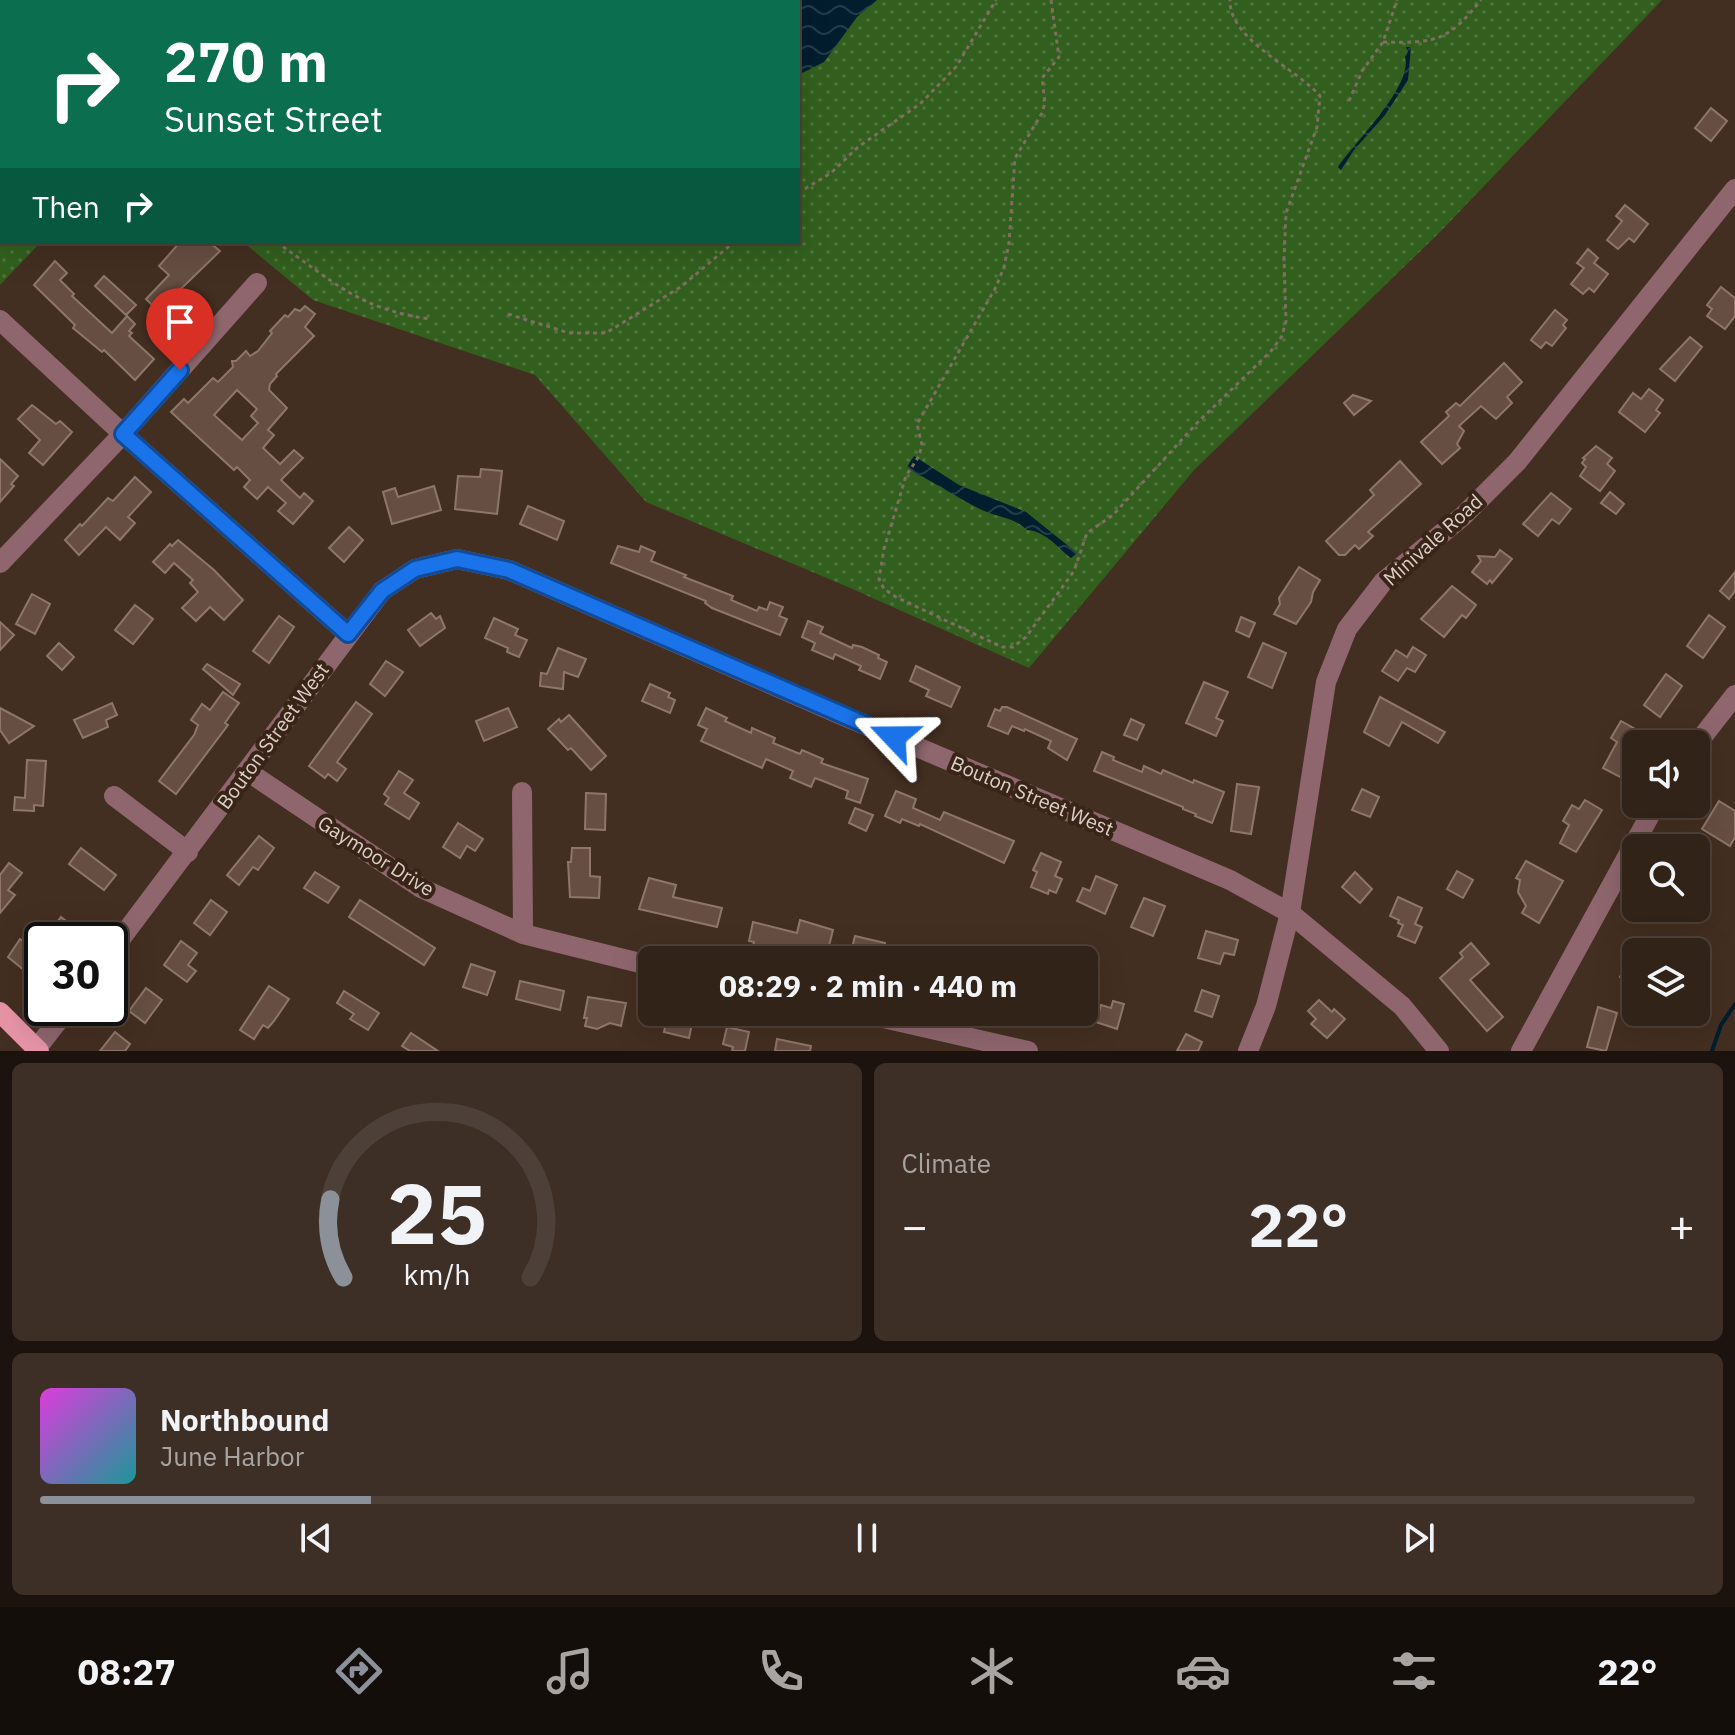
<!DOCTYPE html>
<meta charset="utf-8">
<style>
body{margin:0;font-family:"IBM Plex Sans",sans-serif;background:#3d2f26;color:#f1f3f6;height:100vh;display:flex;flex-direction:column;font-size:30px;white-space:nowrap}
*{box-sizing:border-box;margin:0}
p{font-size:26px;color:#a8a4a2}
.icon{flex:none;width:44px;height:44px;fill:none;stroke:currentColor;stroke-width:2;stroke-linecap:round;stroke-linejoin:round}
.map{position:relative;height:1051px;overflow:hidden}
.side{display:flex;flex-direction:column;gap:12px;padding:12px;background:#1c130e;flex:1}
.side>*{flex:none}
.top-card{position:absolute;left:0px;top:0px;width:800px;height:244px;box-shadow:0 8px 32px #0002,0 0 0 2px #4d4038;background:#0b6e4f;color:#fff;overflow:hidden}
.controls{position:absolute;left:1622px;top:730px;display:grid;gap:16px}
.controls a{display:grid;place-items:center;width:88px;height:88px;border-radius:12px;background:#322319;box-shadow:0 8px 32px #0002,0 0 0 2px #4d4038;font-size:40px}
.speed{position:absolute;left:24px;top:922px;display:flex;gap:16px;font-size:40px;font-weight:700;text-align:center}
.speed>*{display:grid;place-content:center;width:104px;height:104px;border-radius:50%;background:#322319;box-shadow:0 8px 32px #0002,0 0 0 2px #4d4038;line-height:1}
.speed .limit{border:4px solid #111;border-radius:12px;background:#fff;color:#111}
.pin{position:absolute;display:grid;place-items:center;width:68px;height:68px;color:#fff;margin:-82px -34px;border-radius:50% 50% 50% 0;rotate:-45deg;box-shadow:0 0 8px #0007}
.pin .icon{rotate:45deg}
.me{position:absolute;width:88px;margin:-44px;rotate:293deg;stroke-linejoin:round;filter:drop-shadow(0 0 6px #0008)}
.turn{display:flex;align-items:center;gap:28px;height:168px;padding:0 32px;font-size:36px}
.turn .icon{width:104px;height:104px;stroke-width:2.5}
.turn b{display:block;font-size:56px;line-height:68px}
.then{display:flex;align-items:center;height:76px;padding:0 32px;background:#0003;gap:16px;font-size:30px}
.big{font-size:60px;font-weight:700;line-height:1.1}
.side .widget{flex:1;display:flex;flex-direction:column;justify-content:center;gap:12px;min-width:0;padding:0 28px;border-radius:12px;background:#3d2f26}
.side .dial{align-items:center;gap:0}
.dial svg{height:208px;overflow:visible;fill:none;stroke:#4d4038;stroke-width:7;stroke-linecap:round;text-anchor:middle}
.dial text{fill:#f1f3f6;stroke:none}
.song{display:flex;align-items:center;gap:24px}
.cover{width:96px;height:96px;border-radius:12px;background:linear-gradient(135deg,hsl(300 70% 55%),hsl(180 70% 35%))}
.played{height:8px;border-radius:4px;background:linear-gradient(90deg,#8c9099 20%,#4d4038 20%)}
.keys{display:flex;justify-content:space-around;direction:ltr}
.heat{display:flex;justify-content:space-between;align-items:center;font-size:44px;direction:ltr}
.side .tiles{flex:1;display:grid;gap:12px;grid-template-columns:1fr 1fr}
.widget:last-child{grid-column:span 2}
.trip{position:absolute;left:638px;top:946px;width:460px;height:80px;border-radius:12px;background:#322319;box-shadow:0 8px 32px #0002,0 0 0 2px #4d4038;font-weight:700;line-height:80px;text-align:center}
.tab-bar{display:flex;height:128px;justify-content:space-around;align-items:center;background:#140e0a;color:#a8a4a2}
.tab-bar .icon{width:56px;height:56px}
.tab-bar .selected{color:#8c9099}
.tab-bar b{font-size:36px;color:#f1f3f6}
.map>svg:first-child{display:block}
.grass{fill:url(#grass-dots)}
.water{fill:url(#water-waves)}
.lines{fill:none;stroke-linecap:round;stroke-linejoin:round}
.stream{stroke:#011d2e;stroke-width:4}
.building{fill:#664e42;stroke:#8f7669;stroke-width:2;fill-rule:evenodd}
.path{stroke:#7f6e62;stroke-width:3;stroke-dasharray:4 4;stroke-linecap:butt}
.minor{stroke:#8f666e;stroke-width:20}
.major{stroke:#e894a7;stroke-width:20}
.route-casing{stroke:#114b97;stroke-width:20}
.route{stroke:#1a73e8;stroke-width:14}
.labels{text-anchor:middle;stroke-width:8;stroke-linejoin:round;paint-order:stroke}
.street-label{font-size:20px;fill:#dccfc7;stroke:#382518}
</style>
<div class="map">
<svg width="1735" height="1051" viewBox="0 0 1735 1051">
<defs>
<pattern id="grass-dots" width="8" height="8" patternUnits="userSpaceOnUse" patternTransform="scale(2)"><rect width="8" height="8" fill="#325f1e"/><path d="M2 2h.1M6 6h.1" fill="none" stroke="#4f753d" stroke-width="1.8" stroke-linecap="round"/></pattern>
<pattern id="water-waves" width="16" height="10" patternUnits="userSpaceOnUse" patternTransform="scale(2)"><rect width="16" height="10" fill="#011d2e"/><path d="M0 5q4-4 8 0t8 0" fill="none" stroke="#253d4b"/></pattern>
</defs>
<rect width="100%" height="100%" fill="#432f21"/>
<!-- grass -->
<polygon class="grass" points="0,0 1662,0 1439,233 1194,470 1029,668 848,587 646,502 535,375 313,300 243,242 798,242 798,2 2,2 2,242 41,242 0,285"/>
<!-- water -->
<g class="water">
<polygon points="771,0 877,0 857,17 824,62 798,75 798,2 767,2"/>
<path d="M 1406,47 L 1411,47 L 1408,80 L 1385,115 L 1354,150 L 1341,170 L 1338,167 C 1355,142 1413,86 1405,57 L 1408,52 Z"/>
<path d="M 914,456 L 959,485 L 1026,512 L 1077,553 L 1071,558 C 1057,547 1045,531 1027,530 C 1016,518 996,517 982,510 C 959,499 938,484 915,473 L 907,467 Z"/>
</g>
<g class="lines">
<!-- stream -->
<polyline class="stream" points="1712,1051 1721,1025 1735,1004"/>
</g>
<!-- building -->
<g class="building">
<polygon points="1711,108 1727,121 1711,141 1695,128"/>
<polygon points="1625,205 1648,224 1634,242 1629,238 1618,249 1607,240 1622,221 1616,216"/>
<polygon points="180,242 209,242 220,251 158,311 146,299 169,275 159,266"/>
<polygon points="1588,249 1598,258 1594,263 1608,274 1594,292 1589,288 1583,294 1571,284 1584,268 1577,263"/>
<polygon points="55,261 67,273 60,280 74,294 72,296 112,333 127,316 135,324 129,331 132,333 129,336 154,359 135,380 104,350 102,352 73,328 75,325 34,285"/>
<polygon points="104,276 136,305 126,315 95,286"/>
<polygon points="1721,287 1735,298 1735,316 1725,329 1707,316 1712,309 1707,305"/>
<path d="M 305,306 L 315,314 L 305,327 L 314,336 L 276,374 L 277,376 L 270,384 L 269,390 L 287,408 L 268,430 L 274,435 L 263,448 L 280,464 L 294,450 L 303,458 L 281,480 L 300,498 L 304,493 L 313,501 L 293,524 L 278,511 L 286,503 L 268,487 L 257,499 L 244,487 L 250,480 L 237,467 L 234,470 L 171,412 L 184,399 L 188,403 L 213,378 L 218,382 L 233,367 L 232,361 L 236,361 L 246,351 L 250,356 L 258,351 L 272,333 L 270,331 L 285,315 L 288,317 L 295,309 L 300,311 ZM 237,390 L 257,409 L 251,416 L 258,423 L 242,440 L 214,415 Z"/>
<polygon points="1555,310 1567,320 1563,325 1566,328 1552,346 1546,342 1541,348 1531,340"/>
<polygon points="1690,337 1702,347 1675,381 1660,369"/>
<polygon points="1504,363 1522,382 1507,397 1512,403 1496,419 1481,406 1459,426 1464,431 1457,444 1460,448 1442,464 1421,442 1449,416 1446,412 1456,403 1460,406"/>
<polygon points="1649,389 1663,400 1656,410 1660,413 1645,432 1619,412 1633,393 1641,399"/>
<polygon points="1353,395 1371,401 1354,415 1344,403"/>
<polygon points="32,405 56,424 60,421 72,432 43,465 29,453 40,440 18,419"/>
<polygon points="1596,446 1612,458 1607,464 1615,471 1600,491 1580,476 1586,467 1582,463 1585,459 1583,458"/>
<polygon points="0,459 18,476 11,484 14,486 0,502"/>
<polygon points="1400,461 1421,484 1368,532 1373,536 1359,549 1355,545 1345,555 1339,555 1326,541 1374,495 1370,490"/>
<polygon points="481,469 502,471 497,514 455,509 458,476 480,477"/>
<polygon points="135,477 151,492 128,517 135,523 120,540 106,527 79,555 65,540 80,524 82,526 108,498 113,501"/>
<polygon points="434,486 441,510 392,524 383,492 395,488 398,497"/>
<polygon points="1610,492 1624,504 1616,514 1601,503"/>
<polygon points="1551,493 1571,509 1559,524 1552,519 1538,536 1523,524"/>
<polygon points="528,506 564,521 557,540 520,524"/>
<polygon points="349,527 363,540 344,562 329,548"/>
<polygon points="178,540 214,570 243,600 224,620 210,607 196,621 182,608 198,592 190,583 193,580 174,563 165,573 153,562 170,544 172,546"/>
<polygon points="618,546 639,552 641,546 655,552 651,561 686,575 684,577 733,596 731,600 757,611 759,607 767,610 770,602 783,607 779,616 787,619 780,635 712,608 705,603 706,601 611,563"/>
<polygon points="1500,550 1512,559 1492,583 1490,580 1487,584 1472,572 1481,561 1478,556 1495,557"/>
<polygon points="1299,567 1320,580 1313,592 1311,602 1296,624 1274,614 1280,604 1279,598"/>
<polygon points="1735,572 1735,591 1729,599 1720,591"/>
<polygon points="1452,586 1476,605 1466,618 1462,615 1444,637 1421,619"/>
<polygon points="32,594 50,604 35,634 16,624"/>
<polygon points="135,605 153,619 133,644 115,630"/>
<polygon points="431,613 436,619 440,616 445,628 420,646 408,630"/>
<polygon points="1709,615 1725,627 1703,658 1687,646"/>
<polygon points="279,616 294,627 269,663 253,651"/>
<polygon points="1241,617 1255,623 1249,637 1236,631"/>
<polygon points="494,618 518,629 515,635 527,640 519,657 507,652 508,648 485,638"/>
<polygon points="808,621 823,627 820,633 852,648 853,645 862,647 879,655 878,658 887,662 880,679 859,670 861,666 835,654 833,659 812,650 815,643 802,637"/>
<polygon points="0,622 14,635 0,650"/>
<polygon points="59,643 74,657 62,670 47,656"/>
<polygon points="1263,643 1286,653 1272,688 1248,677"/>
<polygon points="1413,647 1426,655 1415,672 1407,668 1398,681 1382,671 1396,650 1407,657"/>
<polygon points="558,648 586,659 578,677 564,672 563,689 540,686 541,673 547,674"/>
<polygon points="386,661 403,672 385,696 370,684"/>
<polygon points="207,664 240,684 233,695 203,669"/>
<polygon points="916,666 960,687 951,707 926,696 929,690 910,681"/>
<polygon points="1666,674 1682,686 1660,717 1644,705"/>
<polygon points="1204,682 1228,692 1216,718 1223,721 1216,736 1186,723"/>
<polygon points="650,684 670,693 668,697 675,700 670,713 642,701"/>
<polygon points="223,692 239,703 225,723 228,725 176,794 159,781 194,735 198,725 191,720 202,704 210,710"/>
<polygon points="1380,697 1445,732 1438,743 1402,722 1389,746 1364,732"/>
<polygon points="356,702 372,714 337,762 346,769 337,781 328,774 325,778 309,766"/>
<polygon points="112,703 117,715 106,720 108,727 83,738 74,720"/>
<polygon points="1002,707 1007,707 1077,739 1067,760 1048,748 1051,741 1025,729 1024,731 1012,726 1008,734 988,726 995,709 1000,711"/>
<polygon points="0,708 34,726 9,743 0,730"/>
<polygon points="508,708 517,727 484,741 476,721"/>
<polygon points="706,708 727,718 725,721 751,733 752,728 775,738 773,743 800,754 802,750 823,759 821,763 868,779 860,803 846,798 848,791 823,781 815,778 811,787 790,778 793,771 766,759 762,768 701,741 707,729 698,725"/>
<polygon points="569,715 606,756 591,770 571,748 568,750 548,729 559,719 561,722"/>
<polygon points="1131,719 1144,725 1137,740 1124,735"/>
<polygon points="1621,721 1644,734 1639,744 1636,744 1636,749 1620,777 1603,768 1617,742 1611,738"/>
<polygon points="1102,752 1114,757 1113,760 1142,772 1144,766 1161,774 1163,770 1193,783 1194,780 1224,792 1212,823 1195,816 1196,814 1183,809 1183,807 1094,771"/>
<polygon points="27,760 46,761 43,806 34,805 34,811 14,810 15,797 25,798"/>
<polygon points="399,771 413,780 404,793 419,803 409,819 385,804 389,798 384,794"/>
<polygon points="1237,784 1259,787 1251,834 1231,831"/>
<polygon points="1362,789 1379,797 1370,817 1352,810"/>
<polygon points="896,791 916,799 913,808 940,820 944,812 1014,841 1004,863 920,824 919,826 902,819 900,823 885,816"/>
<polygon points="586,793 606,794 605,830 585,829"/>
<polygon points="1585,800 1602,810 1576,852 1560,843 1569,825 1563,821 1572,805 1579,809"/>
<polygon points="1719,801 1735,811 1735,837 1730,846 1702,829"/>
<polygon points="855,808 873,815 866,831 849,823"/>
<polygon points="458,823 483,839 475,851 467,846 460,858 443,847"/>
<polygon points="259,836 274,848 258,870 253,867 239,885 227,875"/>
<polygon points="81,848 116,875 104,890 69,864"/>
<polygon points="572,848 590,848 590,876 600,877 599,898 570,897 568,862 571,862"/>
<polygon points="1041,853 1061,862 1055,876 1062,879 1056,893 1049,890 1048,894 1031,887 1037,872 1033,870"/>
<polygon points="1526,861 1563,881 1539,923 1522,913 1526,906 1518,892 1520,880 1516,878"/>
<polygon points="9,863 22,873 8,890 15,895 0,913 0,875"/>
<polygon points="1457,871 1473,880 1463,898 1447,889"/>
<polygon points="315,872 339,887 328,903 304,888"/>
<polygon points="1355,872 1372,889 1360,903 1342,887"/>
<polygon points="1096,876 1117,885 1105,914 1077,901 1083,888 1090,891"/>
<polygon points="649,878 676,885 673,897 722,908 717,927 639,909"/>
<polygon points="1398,897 1422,908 1415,924 1422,927 1415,943 1398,936 1403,925 1398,923 1399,920 1390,916"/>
<polygon points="1144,898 1165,906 1153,936 1131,927"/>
<polygon points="211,900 227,912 210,935 194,923"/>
<polygon points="360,900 435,948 424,965 349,917"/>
<polygon points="61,917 78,930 71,940 44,940"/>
<polygon points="800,920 833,930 826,958 780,945 779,948 769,945 769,949 753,945 754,942 749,941 753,922 797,933"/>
<polygon points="1206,931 1238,940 1234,955 1224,953 1220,964 1198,958"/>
<polygon points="855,936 885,943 882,956 874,954 872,960 849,960"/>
<polygon points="20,939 42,953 42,985 8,957"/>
<polygon points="181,941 197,953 188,965 196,971 187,982 164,965"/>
<polygon points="1636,941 1636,984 1620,977"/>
<polygon points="1471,943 1489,964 1470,980 1503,1017 1487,1031 1440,978 1463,957 1460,953"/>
<polygon points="471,964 495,972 487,995 463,987"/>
<polygon points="520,981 564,991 560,1010 516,999"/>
<polygon points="269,986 289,999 274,1021 268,1028 263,1025 254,1039 240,1030"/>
<polygon points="146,988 162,1000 145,1023 129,1011"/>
<polygon points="1202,990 1219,996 1212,1017 1195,1011"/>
<polygon points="344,991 379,1013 368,1030 350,1019 354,1014 337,1003"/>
<polygon points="588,997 626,1003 621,1026 610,1023 597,1029 585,1026 587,1018 584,1018"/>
<polygon points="1319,1000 1332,1012 1334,1009 1345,1019 1327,1038 1311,1024 1316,1019 1308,1011"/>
<polygon points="1113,1001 1124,1004 1117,1029 1096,1022 1101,1005 1111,1008"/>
<polygon points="1598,1007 1617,1013 1606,1051 1587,1047"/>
<polygon points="668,1013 693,1019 689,1038 664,1032"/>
<polygon points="727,1027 749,1032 745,1051 732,1051 733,1047 723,1044"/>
<polygon points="115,1032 130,1044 125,1051 100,1051"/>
<polygon points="411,1033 438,1051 410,1051 402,1046"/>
<polygon points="1186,1034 1202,1042 1198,1051 1177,1051"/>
<polygon points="777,1039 811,1046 810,1051 775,1051"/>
</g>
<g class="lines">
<!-- path -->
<g class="path">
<path d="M 1051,0 L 1059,57 L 1042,78 L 1045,103 L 1042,113 L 1015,158 L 1009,243 L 1004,267 L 996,287 L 917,424 L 922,445 L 919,456 L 906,476 L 884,549 L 879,579 L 884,589 L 896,597 L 1002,647 L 1013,647 L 1026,637 L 1074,571 L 1087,533 L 1113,515 L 1197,423 L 1271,351 L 1282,336 L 1286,321 L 1284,259 L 1286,213 L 1317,127 L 1320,96 C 1296,68 1229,40 1230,0"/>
<polyline points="131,2 133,0"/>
<polyline points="722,2 723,0"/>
<path d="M 1383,42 C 1436,43 1447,42 1481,0"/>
<polyline points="1349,101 1362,71 1383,42 1397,0"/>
<polyline points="798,193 831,173 858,147 920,104 956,67 996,0"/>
<polyline points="0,231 2,228"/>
<path d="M 276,242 C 334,281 357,309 430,319"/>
<polyline points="508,314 569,333 606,333 682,286 734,242"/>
</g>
<!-- minor -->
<g class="minor">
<polyline points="0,320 123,434 348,634"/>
<polyline points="0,563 123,434 257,283"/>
<polyline points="1696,745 1735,695"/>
<polyline points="247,771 421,888 523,934 652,966"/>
<polyline points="522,792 523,934"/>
<polyline points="114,796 188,852"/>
<polyline points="110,953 382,591 415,569 457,559 509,570 837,713 1230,880 1290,913 1402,1006 1439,1051"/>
<polyline points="857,1012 1028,1051"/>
<polyline points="37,1048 68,1008"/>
<polyline points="1248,1051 1266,1006 1290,913 1326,682 1347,629 1383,582 1463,516 1517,462 1735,189"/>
<polyline points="1521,1051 1656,804"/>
</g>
<!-- major -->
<polyline class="major" points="0,1012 39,1051"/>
</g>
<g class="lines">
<!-- route casing -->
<g class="route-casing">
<polyline id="route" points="180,370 123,434 348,634 382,591 415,569 457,559 509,570 894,737"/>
</g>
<!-- route -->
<use href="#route" class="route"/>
</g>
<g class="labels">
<!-- street labels -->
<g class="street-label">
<text transform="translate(1433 540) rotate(-42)" y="7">Minivale Road</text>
<text transform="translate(273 736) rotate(-54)" y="7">Bouton Street West</text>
<text transform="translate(1032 796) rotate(23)" y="7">Bouton Street West</text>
<text transform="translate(376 856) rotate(32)" y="7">Gaymoor Drive</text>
</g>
</g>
</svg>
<div class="controls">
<a><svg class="icon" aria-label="sound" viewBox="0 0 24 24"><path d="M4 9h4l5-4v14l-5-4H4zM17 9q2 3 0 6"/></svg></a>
<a><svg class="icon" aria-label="search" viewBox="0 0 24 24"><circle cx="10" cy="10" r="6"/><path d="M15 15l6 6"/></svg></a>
<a><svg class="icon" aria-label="layers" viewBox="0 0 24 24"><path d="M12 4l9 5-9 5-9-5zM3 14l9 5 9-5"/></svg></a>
</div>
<div class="speed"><div class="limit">30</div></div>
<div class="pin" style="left:180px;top:370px;background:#d93025"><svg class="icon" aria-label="arrive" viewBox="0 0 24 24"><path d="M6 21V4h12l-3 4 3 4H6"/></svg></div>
<svg class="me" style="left:894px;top:737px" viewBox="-20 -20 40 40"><path d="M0-17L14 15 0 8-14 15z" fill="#1a73e8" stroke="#fff" stroke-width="4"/></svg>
<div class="trip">08:29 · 2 min · 440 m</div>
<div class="top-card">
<div class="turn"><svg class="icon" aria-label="right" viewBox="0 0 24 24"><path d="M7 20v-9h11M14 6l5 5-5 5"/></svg><div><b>270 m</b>Sunset Street</div></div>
<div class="then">Then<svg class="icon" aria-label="right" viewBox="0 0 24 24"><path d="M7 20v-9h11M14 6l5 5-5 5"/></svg></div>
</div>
</div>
<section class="side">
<div class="tiles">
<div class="widget dial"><svg viewBox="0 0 100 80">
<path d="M14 69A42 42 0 1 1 86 69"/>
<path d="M14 69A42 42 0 0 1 9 39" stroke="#8c9099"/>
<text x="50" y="56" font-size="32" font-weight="700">25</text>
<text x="50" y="72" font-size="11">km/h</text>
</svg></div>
<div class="widget"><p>Climate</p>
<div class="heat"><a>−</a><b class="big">22°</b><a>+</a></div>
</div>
<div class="widget">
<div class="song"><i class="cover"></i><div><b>Northbound</b><p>June Harbor</p></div></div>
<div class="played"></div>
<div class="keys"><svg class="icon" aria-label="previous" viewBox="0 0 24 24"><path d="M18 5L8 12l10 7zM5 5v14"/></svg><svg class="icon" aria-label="pause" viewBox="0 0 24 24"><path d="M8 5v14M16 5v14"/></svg><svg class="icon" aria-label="next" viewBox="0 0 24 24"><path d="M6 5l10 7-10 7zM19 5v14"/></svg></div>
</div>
</div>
</section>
<nav class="tab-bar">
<b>08:27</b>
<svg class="icon selected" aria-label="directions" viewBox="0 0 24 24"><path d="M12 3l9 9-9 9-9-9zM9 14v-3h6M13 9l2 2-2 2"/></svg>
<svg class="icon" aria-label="music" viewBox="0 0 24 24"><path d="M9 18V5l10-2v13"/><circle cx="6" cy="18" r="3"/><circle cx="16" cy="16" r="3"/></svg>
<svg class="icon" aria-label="phone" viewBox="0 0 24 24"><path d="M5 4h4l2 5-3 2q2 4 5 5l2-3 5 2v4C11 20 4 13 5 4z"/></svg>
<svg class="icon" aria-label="climate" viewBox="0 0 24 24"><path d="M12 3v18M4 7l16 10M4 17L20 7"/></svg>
<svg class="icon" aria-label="car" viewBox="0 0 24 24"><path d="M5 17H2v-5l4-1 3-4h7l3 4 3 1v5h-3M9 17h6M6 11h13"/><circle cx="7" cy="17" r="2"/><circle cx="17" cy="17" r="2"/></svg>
<svg class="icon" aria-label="filters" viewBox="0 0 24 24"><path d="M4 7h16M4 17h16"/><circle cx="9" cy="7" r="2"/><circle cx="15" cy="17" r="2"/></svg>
<b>22°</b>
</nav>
